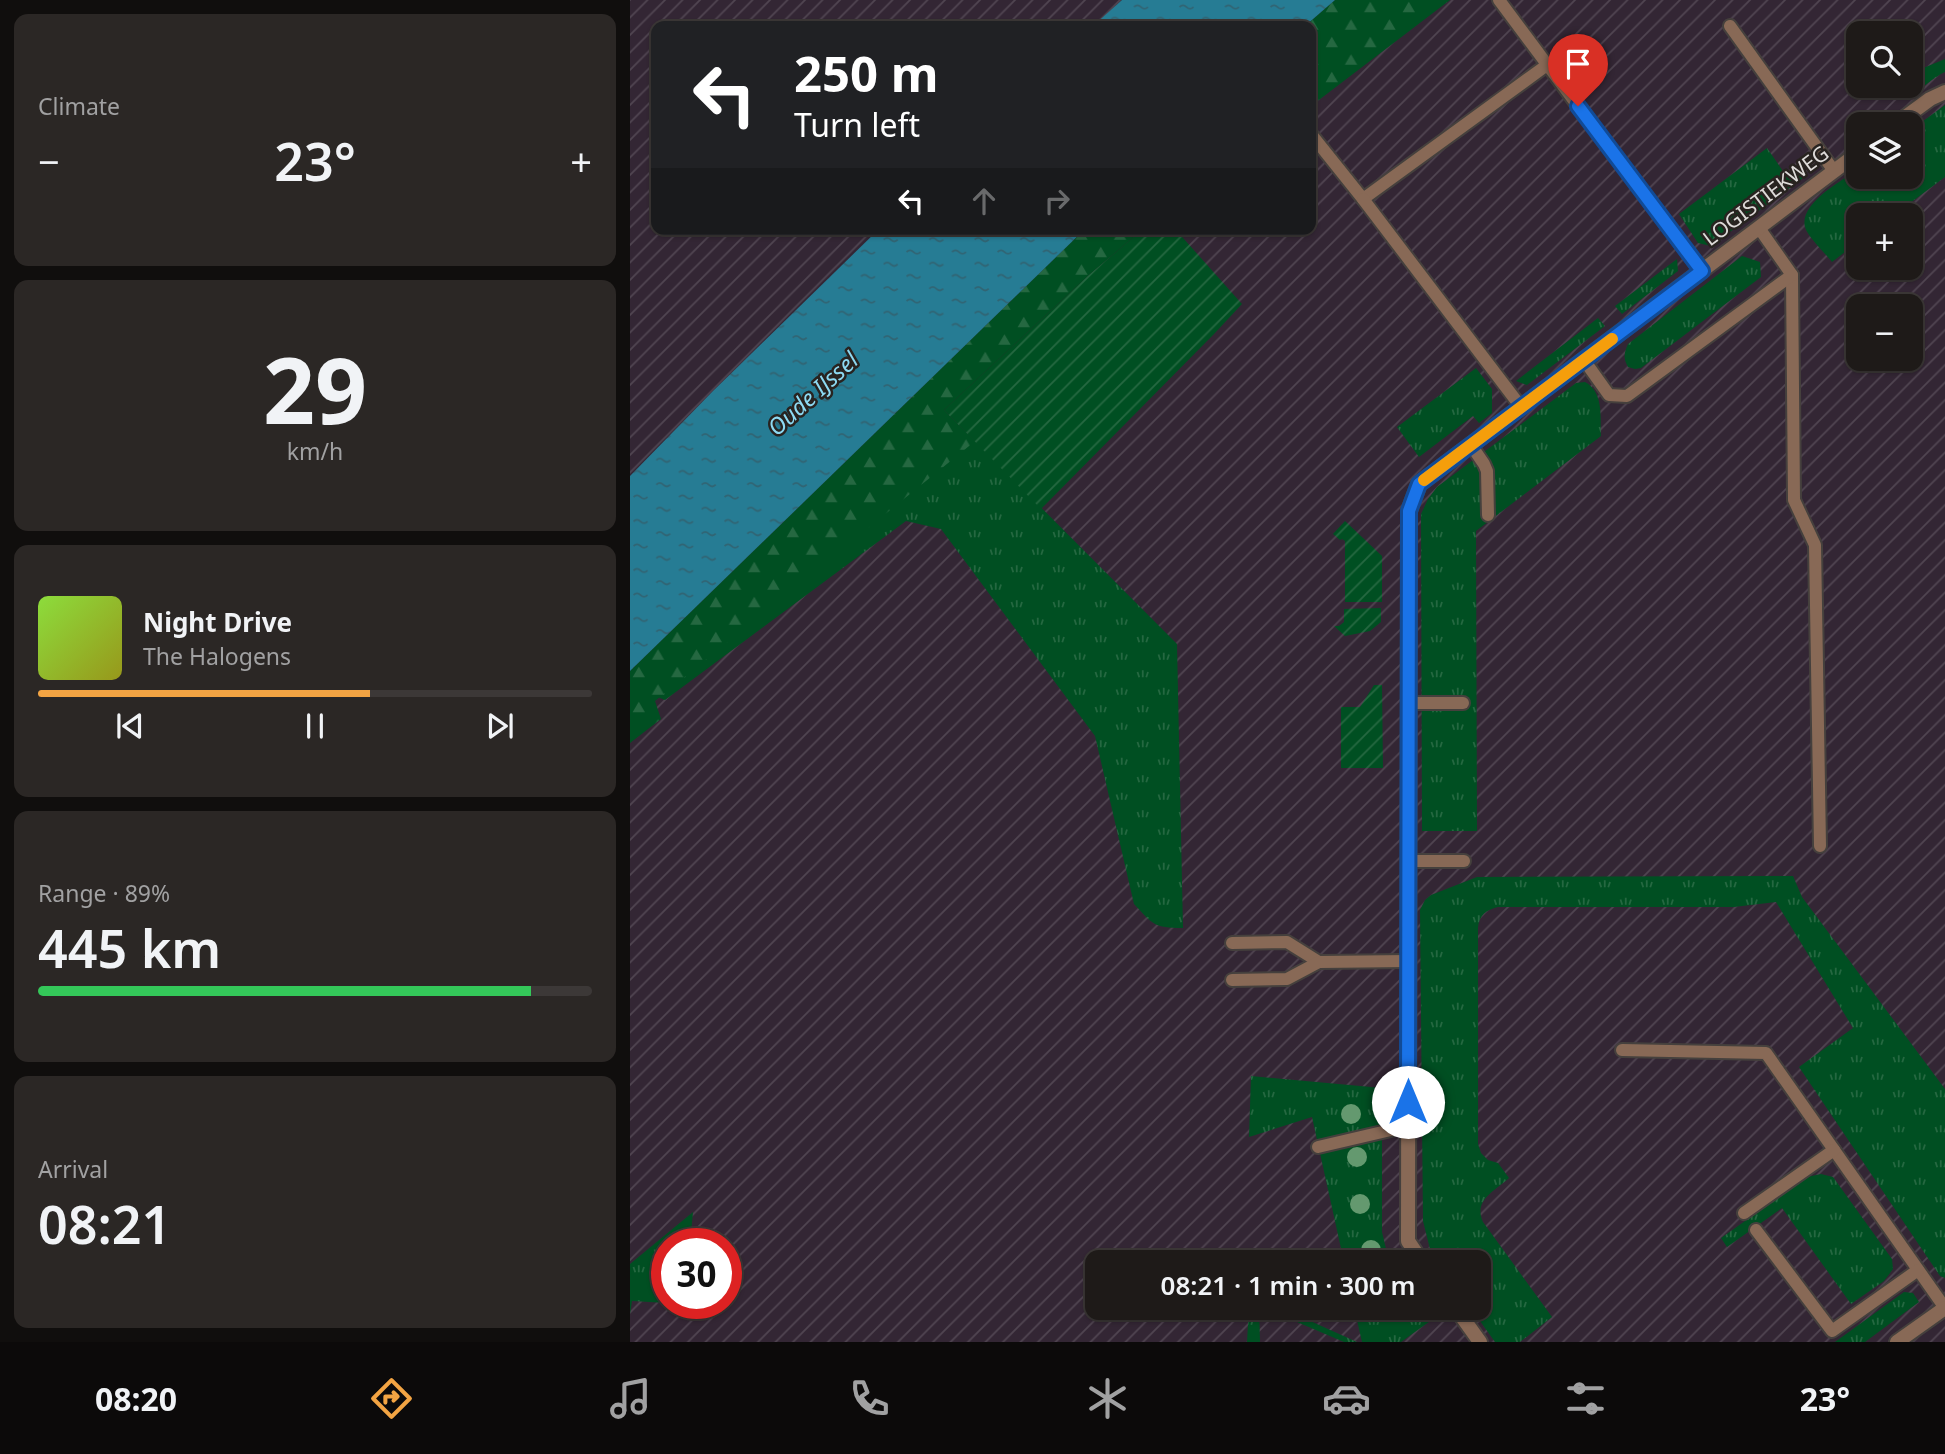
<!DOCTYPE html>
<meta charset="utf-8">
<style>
body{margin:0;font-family:"Noto Sans",sans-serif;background:#2b2725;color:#f1f3f6;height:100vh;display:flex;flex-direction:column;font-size:26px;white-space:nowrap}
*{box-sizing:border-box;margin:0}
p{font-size:23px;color:#a1a1a2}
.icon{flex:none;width:38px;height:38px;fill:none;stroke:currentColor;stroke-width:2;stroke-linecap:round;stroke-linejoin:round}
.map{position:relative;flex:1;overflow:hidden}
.drawer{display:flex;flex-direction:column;gap:14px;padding:14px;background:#100e0d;width:630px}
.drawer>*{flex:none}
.guide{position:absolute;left:21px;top:21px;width:665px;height:214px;border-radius:14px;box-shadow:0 2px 5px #0004,0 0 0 2px #3c3837;background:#202124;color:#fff;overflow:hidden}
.buttons{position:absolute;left:1216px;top:21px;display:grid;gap:14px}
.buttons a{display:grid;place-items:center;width:77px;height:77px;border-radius:14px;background:#1e1a18;box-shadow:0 2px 5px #0004,0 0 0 2px #3c3837;font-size:35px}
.speed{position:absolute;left:21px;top:1228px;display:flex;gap:14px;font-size:35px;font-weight:700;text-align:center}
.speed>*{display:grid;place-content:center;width:91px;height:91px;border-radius:50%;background:#1e1a18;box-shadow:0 2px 5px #0004,0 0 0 2px #3c3837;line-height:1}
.speed .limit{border:10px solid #d22;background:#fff;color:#111}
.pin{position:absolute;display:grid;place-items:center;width:60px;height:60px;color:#fff;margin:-72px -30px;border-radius:50% 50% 50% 0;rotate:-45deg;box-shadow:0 0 7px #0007}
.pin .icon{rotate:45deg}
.me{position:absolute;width:77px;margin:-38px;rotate:0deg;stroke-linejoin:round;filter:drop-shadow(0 0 5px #0008)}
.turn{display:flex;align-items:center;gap:24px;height:147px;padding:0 28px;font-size:32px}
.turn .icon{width:91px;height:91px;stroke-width:2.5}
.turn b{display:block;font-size:49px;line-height:60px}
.lanes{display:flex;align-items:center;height:66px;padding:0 28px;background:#0003;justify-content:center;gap:35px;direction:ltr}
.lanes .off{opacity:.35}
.big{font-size:52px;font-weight:600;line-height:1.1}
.drawer .widget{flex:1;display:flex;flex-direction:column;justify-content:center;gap:10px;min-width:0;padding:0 24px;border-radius:14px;background:#2b2725}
.drawer .dial{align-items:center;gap:0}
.dial b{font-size:91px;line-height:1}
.song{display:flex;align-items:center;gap:21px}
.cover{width:84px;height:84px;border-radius:10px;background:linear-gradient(135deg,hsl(90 70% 55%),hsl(60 70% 35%))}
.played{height:7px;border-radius:4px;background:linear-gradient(90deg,#f3a443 60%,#3c3837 60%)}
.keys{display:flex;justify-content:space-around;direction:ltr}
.heat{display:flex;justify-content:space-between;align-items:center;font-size:38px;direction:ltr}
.charge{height:10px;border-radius:5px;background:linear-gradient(90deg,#34c759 89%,#3c3837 0)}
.trip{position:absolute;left:455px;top:1250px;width:406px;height:70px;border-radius:14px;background:#1e1a18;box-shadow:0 2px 5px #0004,0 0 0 2px #3c3837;font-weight:600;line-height:70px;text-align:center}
.menu{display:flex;height:112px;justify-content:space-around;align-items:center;background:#0c0a0a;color:#a1a1a2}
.menu .icon{width:49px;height:49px}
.menu .on{color:#f3a443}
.menu b{font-size:32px;color:#f1f3f6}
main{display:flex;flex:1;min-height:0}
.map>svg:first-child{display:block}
.industrial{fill:url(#industrial-furrows);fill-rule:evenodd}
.grass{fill:url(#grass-tufts)}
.forest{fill:url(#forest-firs)}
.garden{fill:url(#garden-furrows)}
.water{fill:url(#water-ripples)}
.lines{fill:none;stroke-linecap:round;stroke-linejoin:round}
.service-casing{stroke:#45403d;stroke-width:16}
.minor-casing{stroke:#45403d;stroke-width:18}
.service{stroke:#886956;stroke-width:12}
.minor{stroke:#886956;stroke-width:14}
.tree{fill:#64996f}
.route-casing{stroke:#114b97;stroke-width:18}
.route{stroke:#1a73e8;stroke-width:12}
.slow{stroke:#f59e0b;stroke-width:12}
.labels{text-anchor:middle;stroke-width:5;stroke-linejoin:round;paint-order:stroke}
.street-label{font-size:21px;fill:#dddad8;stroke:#282320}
.water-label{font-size:23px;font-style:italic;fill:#8ddaf3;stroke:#282320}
</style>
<main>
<section class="drawer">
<div class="widget"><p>Climate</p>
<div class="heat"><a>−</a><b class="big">23°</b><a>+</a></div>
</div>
<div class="widget dial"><b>29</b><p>km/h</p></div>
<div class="widget">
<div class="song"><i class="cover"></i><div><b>Night Drive</b><p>The Halogens</p></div></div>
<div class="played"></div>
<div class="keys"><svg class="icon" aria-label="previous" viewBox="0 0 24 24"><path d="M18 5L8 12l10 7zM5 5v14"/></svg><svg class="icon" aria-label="pause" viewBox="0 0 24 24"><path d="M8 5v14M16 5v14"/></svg><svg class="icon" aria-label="next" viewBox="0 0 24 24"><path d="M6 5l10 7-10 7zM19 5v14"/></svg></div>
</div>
<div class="widget"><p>Range · 89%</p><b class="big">445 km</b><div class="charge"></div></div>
<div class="widget"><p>Arrival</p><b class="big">08:21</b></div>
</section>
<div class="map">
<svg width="1315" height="1342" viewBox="0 0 1315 1342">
<defs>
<pattern id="industrial-furrows" width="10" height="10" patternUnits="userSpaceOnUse" patternTransform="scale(1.75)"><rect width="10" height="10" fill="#332634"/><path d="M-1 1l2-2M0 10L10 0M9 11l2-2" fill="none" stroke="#504551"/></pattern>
<pattern id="grass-tufts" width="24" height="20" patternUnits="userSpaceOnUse" patternTransform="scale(1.75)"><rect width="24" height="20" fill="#004f22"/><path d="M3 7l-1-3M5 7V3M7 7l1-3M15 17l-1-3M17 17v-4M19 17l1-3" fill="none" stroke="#256841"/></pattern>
<pattern id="forest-firs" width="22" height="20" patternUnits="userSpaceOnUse" patternTransform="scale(1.75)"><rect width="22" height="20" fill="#004f22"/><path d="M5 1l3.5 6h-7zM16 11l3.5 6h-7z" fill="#256841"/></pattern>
<pattern id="garden-furrows" width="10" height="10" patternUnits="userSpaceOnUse" patternTransform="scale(1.75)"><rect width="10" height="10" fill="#004f22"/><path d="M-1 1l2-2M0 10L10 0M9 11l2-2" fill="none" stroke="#256841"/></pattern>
<pattern id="water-ripples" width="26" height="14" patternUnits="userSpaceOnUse" patternTransform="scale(1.75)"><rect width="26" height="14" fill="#267c94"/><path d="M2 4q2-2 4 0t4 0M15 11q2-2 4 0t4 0" fill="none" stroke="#316473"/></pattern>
</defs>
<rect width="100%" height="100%" fill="#282320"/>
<!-- industrial -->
<g class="industrial">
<polygon points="0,0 574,0 545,26 26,26 26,229 321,229 0,520"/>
<path d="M 786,0 L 1315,0 L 1315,1342 L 0,1342 L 0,703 L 459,275 L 513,229 L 681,229 L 681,88 ZM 1228,33 L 1281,33 L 1281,86 L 1228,86 ZM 1228,124 L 1281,124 L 1281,177 L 1228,177 ZM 1228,215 L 1281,215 L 1281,268 L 1228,268 ZM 1228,306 L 1281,306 L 1281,359 L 1228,359 ZM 37,1244 L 96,1244 L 96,1304 L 37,1304 ZM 467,1262 L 849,1262 L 849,1307 L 467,1307 Z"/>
</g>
<!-- grass -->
<g class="grass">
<path d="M 1315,59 L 1315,72 C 1295,81 1283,105 1261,86 L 1281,86 L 1281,64 L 1286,71 Z"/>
<path d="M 1315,105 L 1315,177 L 1264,215 L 1228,215 L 1228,242 L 1202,262 C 1196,254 1177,236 1175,227 C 1169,203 1212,181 1228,169 L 1228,177 L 1281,177 L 1281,130 Z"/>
<polygon points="1137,148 1155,174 1173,161 1173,178 1081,246 1068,243 1049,214"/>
<path d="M 1112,256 L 1130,262 L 1131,277 L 1011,368 L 1005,369 L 998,367 C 993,358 994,353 998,344 Z"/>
<polygon points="1047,259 1048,271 992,314 985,306"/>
<polygon points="968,318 975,326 897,385 886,381"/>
<polygon points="846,368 862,389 862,413 849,423 843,416 789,457 767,427"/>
<path d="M 955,382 C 974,392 970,417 971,436 L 846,531 L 847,831 L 792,831 L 791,514 L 798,499 L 807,487 L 946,383 Z"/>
<path d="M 314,410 L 547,644 L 553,928 C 523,928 523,924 504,904 L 465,736 L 311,529 L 276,521 L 35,700 L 13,691 Z"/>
<path d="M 1163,876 L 1172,897 L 1315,1089 L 1315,1278 L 1310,1276 L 1169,1067 L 1223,1028 L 1146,902 L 1104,907 L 868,907 C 856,910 849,915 848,928 L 848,1144 L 851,1153 L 858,1160 L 868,1163 L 879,1178 C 865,1191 843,1200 853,1222 L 922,1317 L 890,1342 L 865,1342 L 840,1307 L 849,1307 L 849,1262 L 807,1262 L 801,1253 L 793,1221 L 790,910 L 795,900 L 801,895 L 847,877 Z"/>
<polygon points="621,1076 752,1088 752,1232 757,1253 762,1262 714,1262 682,1117 619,1137"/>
<polygon points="1191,1174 1203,1177 1262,1259 1263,1269 1254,1281 1221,1304 1152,1208 1097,1247 1091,1238 1177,1177"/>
<polygon points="63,1212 60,1244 37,1244 37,1303 2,1301 0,1314 0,1264"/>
<polygon points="1274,1292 1283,1293 1289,1302 1235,1342 1205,1342"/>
<polygon points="619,1307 629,1307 630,1342 617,1342"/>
<polygon points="632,1307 649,1307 727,1342 714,1342"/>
<polygon points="724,1307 794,1307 803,1319 771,1342 732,1342"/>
</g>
<!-- forest -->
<g class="forest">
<polygon points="705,0 820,0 681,106 681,26 675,26"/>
<polygon points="455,229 513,229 459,275 314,410 344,442 25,701 31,719 0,743 0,671"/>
</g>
<!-- garden -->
<g class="garden">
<polygon points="513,229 545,229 612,304 584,334 411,509 314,410 459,275"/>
<polygon points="715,521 752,556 752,602 715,602 715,541 712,539 710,540 703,534"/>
<polygon points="751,608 751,622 740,631 715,636 704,626 709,626 714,622 714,609"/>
<polygon points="744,685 752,685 753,768 711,768 711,707 730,707"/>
</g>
<!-- water -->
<g class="water">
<polygon points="492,0 705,0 675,26 463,26"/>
<polygon points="249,229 455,229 0,671 0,476 83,391"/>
</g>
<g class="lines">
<!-- service casing -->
<g class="service-casing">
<g id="service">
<polyline points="869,0 1071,271"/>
<polyline points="1100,26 1204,171"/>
<polyline points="681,134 733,199 917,65"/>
<polyline points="733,199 891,407"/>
<polyline points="1162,275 1164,500 1185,545 1190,846"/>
<polyline points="954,360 979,395 997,396 1162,275 1129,228"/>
<polyline points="841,445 854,464 857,471 858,515"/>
<polyline points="779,703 833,703"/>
<polyline points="778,861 834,861"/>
<polyline points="602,943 657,942 689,962"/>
<polyline points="602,980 657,979 689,962 778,961"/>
<polyline points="992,1050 1136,1053 1315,1308"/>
<polyline points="688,1147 778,1126"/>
<polyline points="1114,1213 1204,1150"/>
<polyline points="1126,1230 1202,1331 1288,1270"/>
</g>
</g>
<!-- minor casing -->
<g class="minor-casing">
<g id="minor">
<polyline points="1266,124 1300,99 1315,92"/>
<polyline points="792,1262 778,1241 779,511 789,484 1228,153"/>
<polyline points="825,1307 850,1342"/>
<polyline points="1267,1342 1315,1308"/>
</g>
</g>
<!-- service -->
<use href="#service" class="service"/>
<!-- minor -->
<use href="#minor" class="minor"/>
</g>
<!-- trees -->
<g class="tree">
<circle cx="721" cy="1114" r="10"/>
<circle cx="727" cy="1157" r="10"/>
<circle cx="730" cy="1204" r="10"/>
<circle cx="741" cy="1250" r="10"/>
</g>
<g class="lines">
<!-- route casing -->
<g class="route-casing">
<polyline id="route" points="778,1102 779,511 789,484 1072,271 948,106"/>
</g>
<!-- route -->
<use href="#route" class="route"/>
<!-- slow -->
<polyline class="slow" points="794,480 982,339"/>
</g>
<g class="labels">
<!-- street labels -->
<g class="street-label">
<text transform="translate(1136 196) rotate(-37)" y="7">LOGISTIEKWEG</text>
</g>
<!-- water labels -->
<g class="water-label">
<text transform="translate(183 394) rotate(-42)" y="8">Oude IJssel</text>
</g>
</g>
</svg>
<div class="buttons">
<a><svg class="icon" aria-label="search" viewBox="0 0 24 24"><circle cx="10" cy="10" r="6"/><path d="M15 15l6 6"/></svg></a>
<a><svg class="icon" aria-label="layers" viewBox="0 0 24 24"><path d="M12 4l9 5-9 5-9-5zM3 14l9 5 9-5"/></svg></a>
<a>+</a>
<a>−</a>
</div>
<div class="speed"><div class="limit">30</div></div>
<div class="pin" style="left:948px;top:106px;background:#d93025"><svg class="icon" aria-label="arrive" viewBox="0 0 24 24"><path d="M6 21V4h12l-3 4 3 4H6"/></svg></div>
<svg class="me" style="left:778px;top:1102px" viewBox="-20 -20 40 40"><circle r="19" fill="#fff"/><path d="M0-13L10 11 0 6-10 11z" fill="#1a73e8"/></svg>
<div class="trip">08:21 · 1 min · 300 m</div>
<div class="guide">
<div class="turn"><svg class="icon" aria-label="left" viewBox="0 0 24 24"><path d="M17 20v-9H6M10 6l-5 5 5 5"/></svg><div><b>250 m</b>Turn left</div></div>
<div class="lanes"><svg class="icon" aria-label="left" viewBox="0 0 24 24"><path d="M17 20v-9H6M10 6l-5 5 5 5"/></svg><svg class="icon off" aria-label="ahead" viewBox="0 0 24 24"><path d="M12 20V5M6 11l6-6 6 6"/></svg><svg class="icon off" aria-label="right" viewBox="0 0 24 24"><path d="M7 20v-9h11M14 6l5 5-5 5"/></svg></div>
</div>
</div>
</main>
<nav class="menu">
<b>08:20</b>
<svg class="icon on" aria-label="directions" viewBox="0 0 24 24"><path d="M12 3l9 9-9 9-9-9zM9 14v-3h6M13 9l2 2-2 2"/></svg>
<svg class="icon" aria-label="music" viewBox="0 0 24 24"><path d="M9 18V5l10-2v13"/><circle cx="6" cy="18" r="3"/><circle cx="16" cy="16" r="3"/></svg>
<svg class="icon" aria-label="phone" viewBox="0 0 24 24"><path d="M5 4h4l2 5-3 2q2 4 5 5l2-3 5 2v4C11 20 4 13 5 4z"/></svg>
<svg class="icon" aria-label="climate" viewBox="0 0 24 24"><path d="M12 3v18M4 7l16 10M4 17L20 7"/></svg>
<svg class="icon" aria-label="car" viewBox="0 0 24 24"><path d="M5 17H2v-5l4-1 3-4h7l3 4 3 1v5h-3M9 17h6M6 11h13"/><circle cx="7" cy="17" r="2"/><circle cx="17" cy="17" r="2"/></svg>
<svg class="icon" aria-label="filters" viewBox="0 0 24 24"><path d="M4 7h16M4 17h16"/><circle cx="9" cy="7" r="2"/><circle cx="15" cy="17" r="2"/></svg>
<b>23°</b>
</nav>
